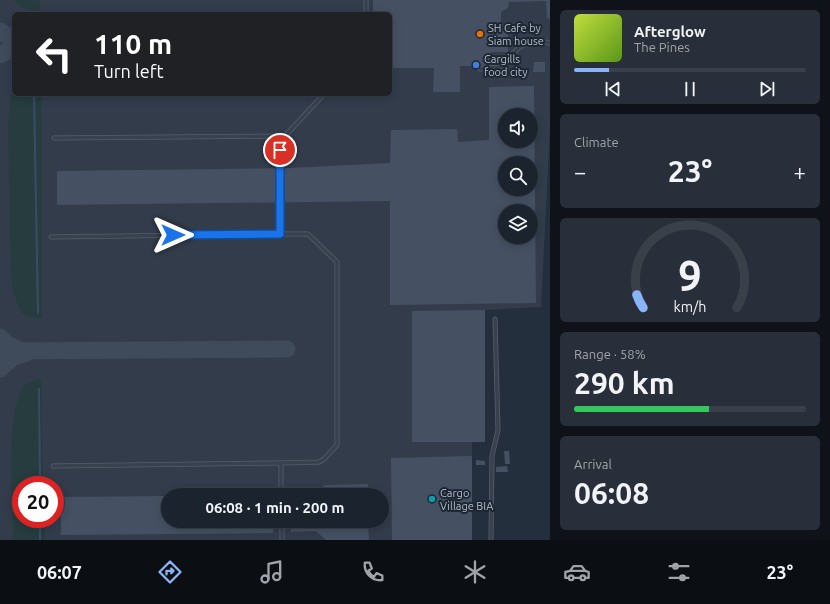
<!DOCTYPE html>
<meta charset="utf-8">
<style>
body{margin:0;font-family:Ubuntu,sans-serif;background:#282f3a;color:#f1f3f6;height:100vh;display:flex;flex-direction:column;font-size:15px;white-space:nowrap}
*{box-sizing:border-box;margin:0}
p{font-size:13px;color:#a0a4aa}
.icon{flex:none;width:22px;height:22px;fill:none;stroke:currentColor;stroke-width:2;stroke-linecap:round;stroke-linejoin:round}
.map{position:relative;flex:1;overflow:hidden}
.side{display:flex;flex-direction:column;gap:10px;padding:10px;background:#0f1319;width:280px}
.side>*{flex:none}
.banner{position:absolute;left:12px;top:12px;width:380px;height:84px;border-radius:6px;box-shadow:0 2px 10px #0003,0 0 0 1px #39404a;background:#202124;color:#fff;overflow:hidden}
.tools{position:absolute;left:498px;top:108px;display:grid;gap:8px}
.tools a{display:grid;place-items:center;width:40px;height:40px;border-radius:50%;background:#1b232e;box-shadow:0 2px 10px #0003,0 0 0 1px #39404a;font-size:20px}
.speed{position:absolute;left:12px;top:476px;display:flex;gap:8px;font-size:20px;font-weight:700;text-align:center}
.speed>*{display:grid;place-content:center;width:52px;height:52px;border-radius:50%;background:#1b232e;box-shadow:0 2px 10px #0003,0 0 0 1px #39404a;line-height:1}
.speed .limit{border:6px solid #d22;background:#fff;color:#111}
.pin{position:absolute;display:grid;place-items:center;width:34px;height:34px;color:#fff;margin:-17px;border:2px solid #fff;border-radius:50%;box-shadow:0 1px 4px #0007}
.me{position:absolute;width:44px;margin:-22px;rotate:90deg;stroke-linejoin:round;filter:drop-shadow(0 0 3px #0008)}
.turn{display:flex;align-items:center;gap:14px;height:84px;padding:0 16px;font-size:18px}
.turn .icon{width:52px;height:52px;stroke-width:2.5}
.turn b{display:block;font-size:28px;line-height:34px}
.big{font-size:30px;font-weight:700;line-height:1.1}
.side .widget{flex:1;display:flex;flex-direction:column;justify-content:center;gap:6px;min-width:0;padding:0 14px;border-radius:6px;background:#282f3a}
.side .dial{align-items:center;gap:0}
.dial svg{height:104px;overflow:visible;fill:none;stroke:#39404a;stroke-width:7;stroke-linecap:round;text-anchor:middle}
.dial text{fill:#f1f3f6;stroke:none}
.song{display:flex;align-items:center;gap:12px}
.cover{width:48px;height:48px;border-radius:6px;background:linear-gradient(135deg,hsl(70 70% 55%),hsl(90 70% 35%))}
.played{height:4px;border-radius:2px;background:linear-gradient(90deg,#8ab4f8 15%,#39404a 15%)}
.keys{display:flex;justify-content:space-around;direction:ltr}
.heat{display:flex;justify-content:space-between;align-items:center;font-size:22px;direction:ltr}
.charge{height:6px;border-radius:3px;background:linear-gradient(90deg,#34c759 58%,#39404a 0)}
.trip{position:absolute;left:161px;top:488px;width:228px;height:40px;border-radius:20px;background:#1b232e;box-shadow:0 2px 10px #0003,0 0 0 1px #39404a;font-weight:700;line-height:40px;text-align:center}
.tabs{display:flex;height:64px;justify-content:space-around;align-items:center;background:#0b0e12;color:#a0a4aa}
.tabs .icon{width:28px;height:28px}
.tabs .selected{color:#8ab4f8}
.tabs b{font-size:18px;color:#f1f3f6}
main{display:flex;flex:1;min-height:0}
.map>svg:first-child{display:block}
.airport{fill:#323c4b;fill-rule:evenodd}
.green{fill:#263c3f}
.lines{fill:none;stroke-linecap:round;stroke-linejoin:round}
.stream{stroke:#394c67;stroke-width:2}
.taxiway{stroke:#3f4a5a;stroke-width:17}
.building{fill:#455162;fill-rule:evenodd}
.service-casing{stroke:#565f6c;stroke-width:5}
.service{stroke:#38414e;stroke-width:3.5}
.route-casing{stroke:#114b97;stroke-width:10}
.route{stroke:#1a73e8;stroke-width:7}
.food-dot{fill:#e8710a;stroke:#1d2633;stroke-width:1.5}
.shop-dot{fill:#3f7fe0;stroke:#1d2633;stroke-width:1.5}
.culture-dot{fill:#0f9aa8;stroke:#1d2633;stroke-width:1.5}
.labels{text-anchor:middle;stroke-width:4;stroke-linejoin:round;paint-order:stroke}
.poi-label{font-size:11px;fill:#b4bcc9;stroke:#1d2633;text-anchor:start}
</style>
<main>
<div class="map">
<svg width="550" height="540" viewBox="0 0 550 540">
<rect width="100%" height="100%" fill="#242f3e"/>
<!-- airport -->
<path class="airport" d="M 0,0 L 550,0 L 550,128 L 541,307 L 485,310 L 485,442 L 472,442 L 472,540 L 0,540 ZM 14,14 L 390,14 L 390,94 L 14,94 ZM 505,115 L 531,115 L 531,141 L 505,141 ZM 505,163 L 531,163 L 531,189 L 505,189 ZM 505,211 L 531,211 L 531,237 L 505,237 ZM 21,485 L 55,485 L 55,519 L 21,519 ZM 168,495 L 382,495 L 382,521 L 168,521 Z"/>
<!-- green -->
<g class="green">
<path d="M 14,0 L 40,0 L 40,11 C 30,9 21,9 14,0 Z"/>
<polygon points="14,81 14,94 42,94 42,318 28,317 22,314 13,292 11,275 8,126 11,92"/>
<path d="M 37,379 L 41,379 L 43,485 L 21,485 L 21,519 L 44,519 L 45,540 L 13,540 C 13,503 5,415 24,385 Z"/>
</g>
<g class="lines">
<!-- stream -->
<g class="stream">
<polyline points="34,94 38,313"/>
<polyline points="39,389 40,485"/>
<polyline points="40,519 40,540"/>
</g>
<!-- taxiway -->
<g class="taxiway">
<polyline points="0,31 14,40"/>
<polyline points="0,55 14,47"/>
<polyline points="0,337 7,344 22,351"/>
<polyline points="0,351 287,349"/>
<polyline points="0,369 12,358 27,353"/>
</g>
</g>
<!-- building -->
<g class="building">
<polygon points="373,0 550,0 550,19 547,18 546,1 509,2 508,8 501,12 501,23 508,28 508,52 491,52 491,66 460,66 460,92 433,92 434,68 390,68 390,14 373,14"/>
<polygon points="534,62 545,62 545,72 533,72"/>
<path d="M 534,86 L 536,303 L 390,305 L 390,201 L 57,205 L 57,171 L 289,168 L 390,163 L 391,130 L 457,129 L 458,142 L 489,140 L 489,87 ZM 505,115 L 531,115 L 531,141 L 505,141 ZM 505,163 L 531,163 L 531,189 L 505,189 ZM 505,211 L 531,211 L 531,237 L 505,237 Z"/>
<polygon points="485,310 485,442 412,442 412,311"/>
<polygon points="504,451 509,451 510,464 505,464"/>
<polygon points="472,456 472,540 392,540 391,458"/>
<polygon points="476,460 485,461 485,465 476,465"/>
<polygon points="507,466 508,472 496,472 496,467"/>
<polygon points="368,484 368,495 289,495 289,493 320,493 324,485"/>
<polygon points="168,496 168,521 273,521 273,533 61,535 61,497"/>
<polygon points="291,521 368,521 369,540 326,540 316,531 291,532"/>
</g>
<g class="lines">
<!-- service casing -->
<g class="service-casing">
<g id="service">
<polyline points="366,0 366,14"/>
<path d="M 480,69 L 500,67 C 516,50 525,36 550,43"/>
<polyline points="54,138 280,136"/>
<polyline points="51,237 280,234"/>
<polyline points="53,466 281,463"/>
<polyline points="281,495 281,463 319,462 324,459 337,445 337,262 308,234 280,234 280,136 285,136 324,94"/>
<polyline points="282,521 282,540"/>
<polyline points="491,540 492,456 498,430 495,319"/>
</g>
</g>
<!-- service -->
<use href="#service" class="service"/>
</g>
<g class="lines">
<!-- route casing -->
<g class="route-casing">
<polyline id="route" points="173,235 280,234 280,150"/>
</g>
<!-- route -->
<use href="#route" class="route"/>
</g>
<!-- markers -->
<circle class="food-dot" cx="480" cy="34" r="4"/>
<circle class="shop-dot" cx="476" cy="65" r="4"/>
<circle class="culture-dot" cx="432" cy="499" r="4"/>
<g class="labels">
<!-- poi labels -->
<g class="poi-label">
<text x="488" y="32">SH Cafe by<tspan x="488" dy="13">Siam house</tspan></text>
<text x="484" y="63">Cargills<tspan x="484" dy="13">food city</tspan></text>
<text x="440" y="497">Cargo<tspan x="440" dy="13">Village BIA</tspan></text>
</g>
</g>
</svg>
<div class="tools">
<a><svg class="icon" aria-label="sound" viewBox="0 0 24 24"><path d="M4 9h4l5-4v14l-5-4H4zM17 9q2 3 0 6"/></svg></a>
<a><svg class="icon" aria-label="search" viewBox="0 0 24 24"><circle cx="10" cy="10" r="6"/><path d="M15 15l6 6"/></svg></a>
<a><svg class="icon" aria-label="layers" viewBox="0 0 24 24"><path d="M12 4l9 5-9 5-9-5zM3 14l9 5 9-5"/></svg></a>
</div>
<div class="speed"><div class="limit">20</div></div>
<div class="pin" style="left:280px;top:150px;background:#d93025"><svg class="icon" aria-label="arrive" viewBox="0 0 24 24"><path d="M6 21V4h12l-3 4 3 4H6"/></svg></div>
<svg class="me" style="left:173px;top:235px" viewBox="-20 -20 40 40"><path d="M0-17L14 15 0 8-14 15z" fill="#1a73e8" stroke="#fff" stroke-width="4"/></svg>
<div class="trip">06:08 · 1 min · 200 m</div>
<div class="banner">
<div class="turn"><svg class="icon" aria-label="left" viewBox="0 0 24 24"><path d="M17 20v-9H6M10 6l-5 5 5 5"/></svg><div><b>110 m</b>Turn left</div></div>
</div>
</div>
<section class="side">
<div class="widget">
<div class="song"><i class="cover"></i><div><b>Afterglow</b><p>The Pines</p></div></div>
<div class="played"></div>
<div class="keys"><svg class="icon" aria-label="previous" viewBox="0 0 24 24"><path d="M18 5L8 12l10 7zM5 5v14"/></svg><svg class="icon" aria-label="pause" viewBox="0 0 24 24"><path d="M8 5v14M16 5v14"/></svg><svg class="icon" aria-label="next" viewBox="0 0 24 24"><path d="M6 5l10 7-10 7zM19 5v14"/></svg></div>
</div>
<div class="widget"><p>Climate</p>
<div class="heat"><a>−</a><b class="big">23°</b><a>+</a></div>
</div>
<div class="widget dial"><svg viewBox="0 0 100 80">
<path d="M14 69A42 42 0 1 1 86 69"/>
<path d="M14 69A42 42 0 0 1 9 59" stroke="#8ab4f8"/>
<text x="50" y="56" font-size="32" font-weight="700">9</text>
<text x="50" y="72" font-size="11">km/h</text>
</svg></div>
<div class="widget"><p>Range · 58%</p><b class="big">290 km</b><div class="charge"></div></div>
<div class="widget"><p>Arrival</p><b class="big">06:08</b></div>
</section>
</main>
<nav class="tabs">
<b>06:07</b>
<svg class="icon selected" aria-label="directions" viewBox="0 0 24 24"><path d="M12 3l9 9-9 9-9-9zM9 14v-3h6M13 9l2 2-2 2"/></svg>
<svg class="icon" aria-label="music" viewBox="0 0 24 24"><path d="M9 18V5l10-2v13"/><circle cx="6" cy="18" r="3"/><circle cx="16" cy="16" r="3"/></svg>
<svg class="icon" aria-label="phone" viewBox="0 0 24 24"><path d="M5 4h4l2 5-3 2q2 4 5 5l2-3 5 2v4C11 20 4 13 5 4z"/></svg>
<svg class="icon" aria-label="climate" viewBox="0 0 24 24"><path d="M12 3v18M4 7l16 10M4 17L20 7"/></svg>
<svg class="icon" aria-label="car" viewBox="0 0 24 24"><path d="M5 17H2v-5l4-1 3-4h7l3 4 3 1v5h-3M9 17h6M6 11h13"/><circle cx="7" cy="17" r="2"/><circle cx="17" cy="17" r="2"/></svg>
<svg class="icon" aria-label="filters" viewBox="0 0 24 24"><path d="M4 7h16M4 17h16"/><circle cx="9" cy="7" r="2"/><circle cx="15" cy="17" r="2"/></svg>
<b>23°</b>
</nav>
